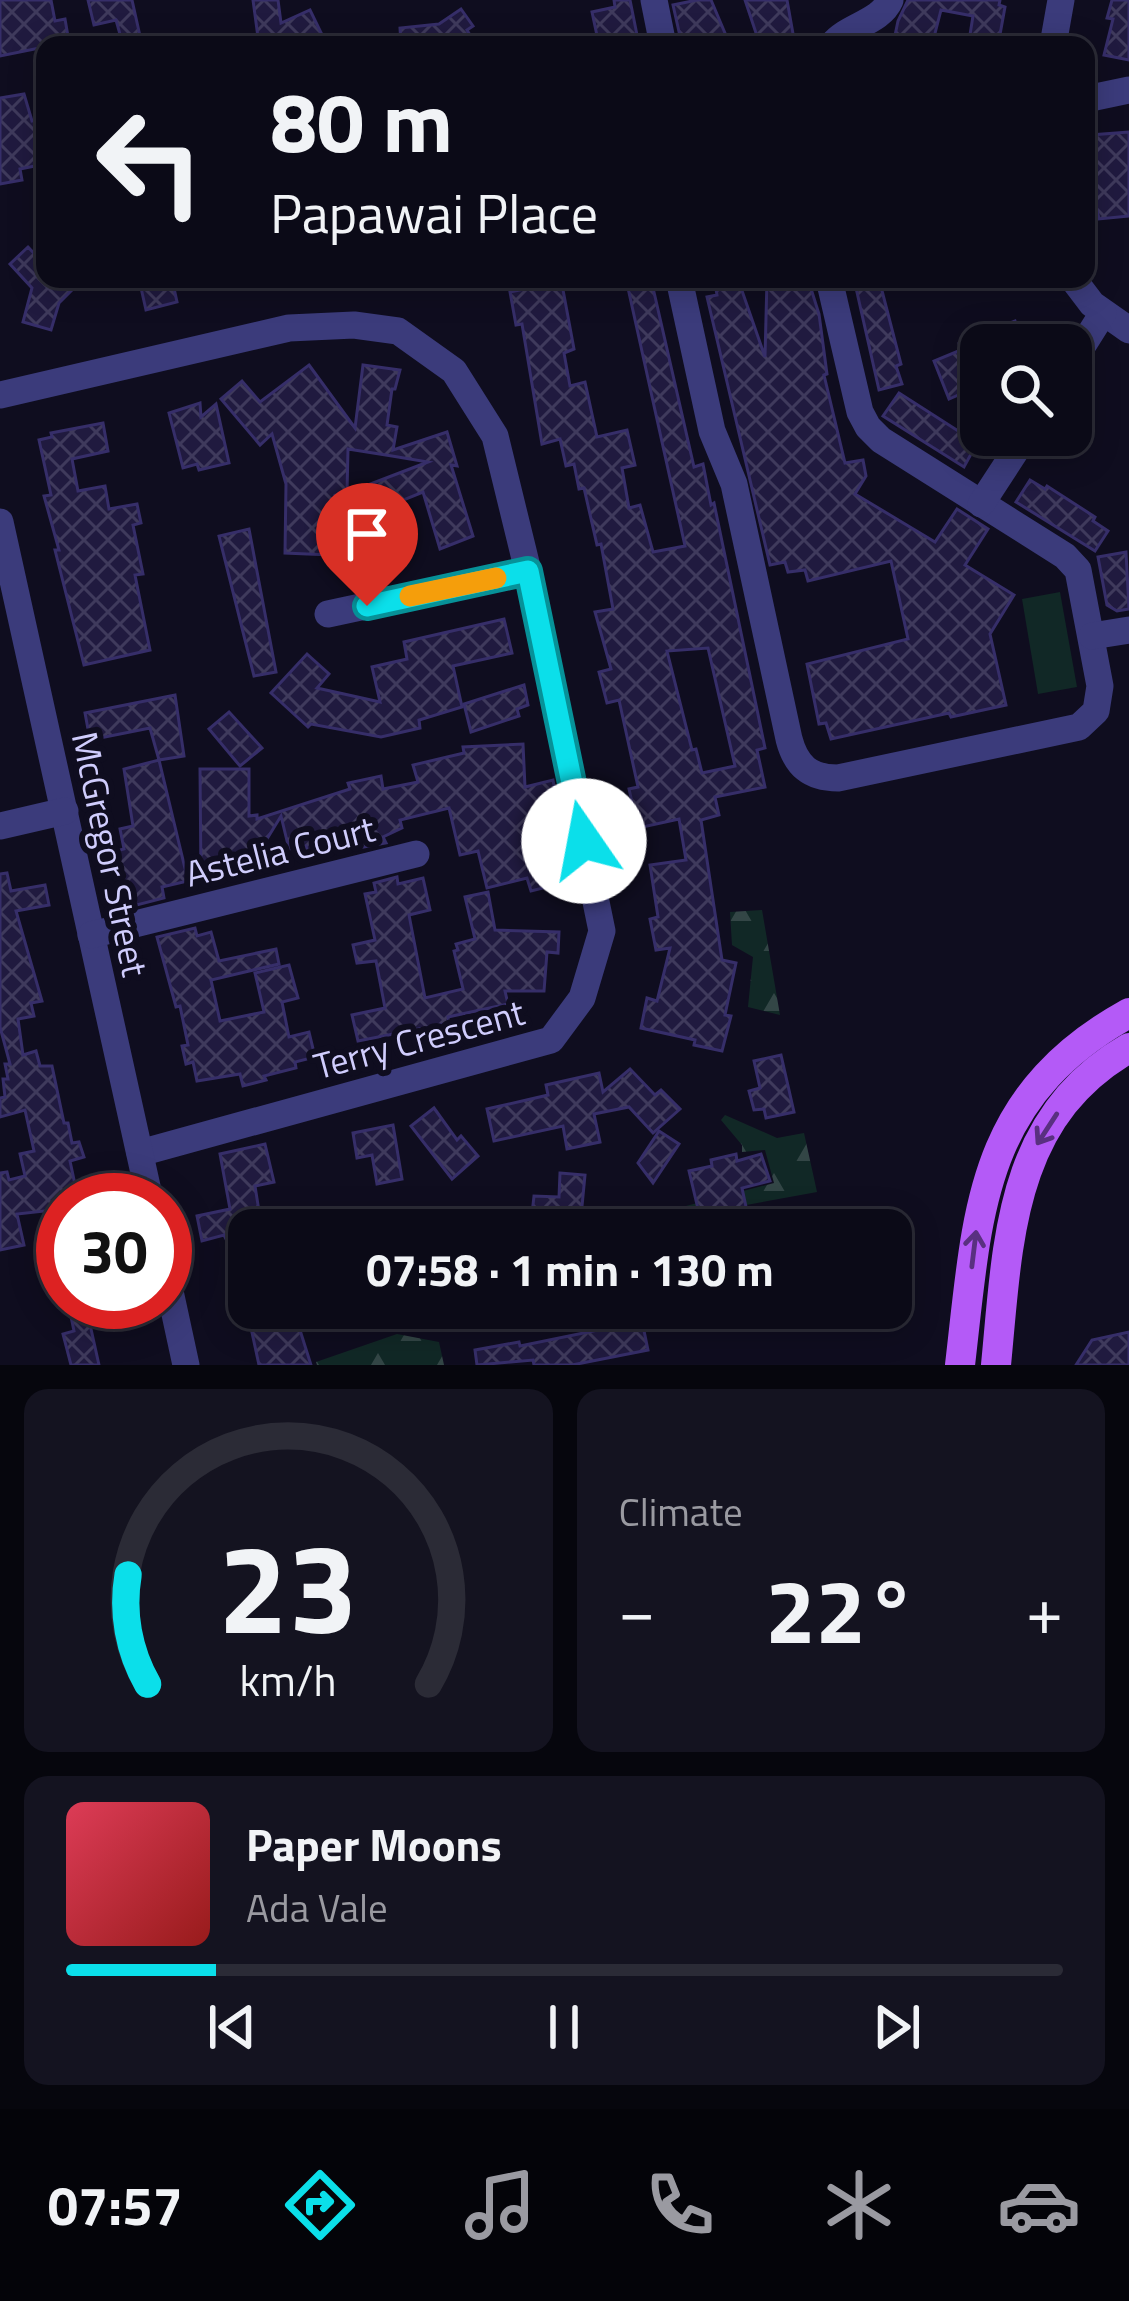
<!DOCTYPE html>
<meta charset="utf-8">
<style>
body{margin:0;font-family:"Titillium Web",sans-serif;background:#141320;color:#f1f3f6;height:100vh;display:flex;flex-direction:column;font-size:45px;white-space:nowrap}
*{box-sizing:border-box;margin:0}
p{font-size:39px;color:#9a9aa1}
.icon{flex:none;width:66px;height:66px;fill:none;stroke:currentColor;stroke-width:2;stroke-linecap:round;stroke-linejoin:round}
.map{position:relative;height:1365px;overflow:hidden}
.panel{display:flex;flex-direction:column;gap:24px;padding:24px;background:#06060d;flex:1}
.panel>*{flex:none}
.top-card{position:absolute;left:36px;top:36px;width:1059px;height:252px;border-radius:24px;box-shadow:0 6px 30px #0003,0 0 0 3px #2b2b36;background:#0b0a17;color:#f1f3f6;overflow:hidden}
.controls{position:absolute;left:960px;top:324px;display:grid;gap:24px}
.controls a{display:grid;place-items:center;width:132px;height:132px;border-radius:24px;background:#0b0a17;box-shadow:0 6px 30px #0003,0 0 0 3px #2b2b36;font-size:60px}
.speed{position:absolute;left:36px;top:1173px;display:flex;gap:24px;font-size:60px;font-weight:700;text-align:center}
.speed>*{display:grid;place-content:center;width:156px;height:156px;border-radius:50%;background:#0b0a17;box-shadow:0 6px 30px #0003,0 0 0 3px #2b2b36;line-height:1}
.speed .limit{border:18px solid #d22;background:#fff;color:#111}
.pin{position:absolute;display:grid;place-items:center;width:102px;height:102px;color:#fff;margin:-123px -51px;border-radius:50% 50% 50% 0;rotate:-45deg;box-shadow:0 0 12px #0007}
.pin .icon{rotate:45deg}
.me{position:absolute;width:132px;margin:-66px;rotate:348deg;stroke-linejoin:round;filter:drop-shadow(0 0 9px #0008)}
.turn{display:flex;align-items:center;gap:42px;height:252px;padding:0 36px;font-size:54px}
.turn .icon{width:156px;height:156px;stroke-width:2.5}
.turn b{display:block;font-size:84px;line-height:102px}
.big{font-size:90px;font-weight:700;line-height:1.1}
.panel .widget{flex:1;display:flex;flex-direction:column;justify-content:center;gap:18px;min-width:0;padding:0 42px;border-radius:24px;background:#141320}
.panel .dial{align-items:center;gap:0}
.dial svg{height:312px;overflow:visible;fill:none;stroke:#2b2b36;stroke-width:7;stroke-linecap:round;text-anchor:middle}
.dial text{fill:#f1f3f6;stroke:none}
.song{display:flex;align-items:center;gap:36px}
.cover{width:144px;height:144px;border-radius:18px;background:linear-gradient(135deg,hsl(350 70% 55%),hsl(0 70% 35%))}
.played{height:12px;border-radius:6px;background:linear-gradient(90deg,#0bdfea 15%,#2b2b36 15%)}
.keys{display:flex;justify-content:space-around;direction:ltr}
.heat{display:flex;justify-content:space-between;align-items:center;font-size:66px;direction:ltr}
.panel .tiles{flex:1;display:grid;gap:24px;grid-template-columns:1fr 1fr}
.widget:last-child{grid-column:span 2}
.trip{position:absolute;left:228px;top:1209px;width:684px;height:120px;border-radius:24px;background:#0b0a17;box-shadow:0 6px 30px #0003,0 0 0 3px #2b2b36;font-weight:700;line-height:120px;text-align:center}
.tab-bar{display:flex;height:192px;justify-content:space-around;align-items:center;background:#040409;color:#9a9aa1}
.tab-bar .icon{width:84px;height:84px}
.tab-bar .current{color:#0bdfea}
.tab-bar b{font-size:54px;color:#f1f3f6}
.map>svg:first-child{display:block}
.forest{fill:url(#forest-firs)}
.pitch{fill:#112826}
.building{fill:url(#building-cross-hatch);stroke:#362e69;stroke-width:3;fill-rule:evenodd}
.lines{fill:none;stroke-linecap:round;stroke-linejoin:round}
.minor{stroke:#3b3b7b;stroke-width:27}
.major{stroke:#b45af7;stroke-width:30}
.oneway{stroke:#593080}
.route-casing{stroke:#079198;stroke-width:30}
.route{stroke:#0bdfea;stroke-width:21}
.slow{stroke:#f59e0b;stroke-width:21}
.labels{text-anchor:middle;stroke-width:12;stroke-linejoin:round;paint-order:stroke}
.street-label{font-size:36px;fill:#d0cdfd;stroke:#0f0d1f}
</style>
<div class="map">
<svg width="1129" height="1365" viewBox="0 0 1129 1365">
<defs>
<pattern id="forest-firs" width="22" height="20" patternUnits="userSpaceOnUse" patternTransform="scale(3)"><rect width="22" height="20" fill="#112826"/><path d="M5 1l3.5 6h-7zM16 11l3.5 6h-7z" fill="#334646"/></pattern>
<pattern id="building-cross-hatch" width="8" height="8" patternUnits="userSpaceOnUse" patternTransform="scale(3)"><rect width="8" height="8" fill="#201a3f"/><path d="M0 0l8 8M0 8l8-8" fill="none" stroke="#3f3a5c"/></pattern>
</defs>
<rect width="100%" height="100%" fill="#0f0d1f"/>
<!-- forest -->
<g class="forest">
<polygon points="762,910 780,1015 748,1007 753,957 732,945 730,912"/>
<polygon points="725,1115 777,1138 804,1133 817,1192 686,1216 686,1206 774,1183 765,1150 742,1152 742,1145 721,1120"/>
<polygon points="397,1334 439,1342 444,1365 317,1365 316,1362"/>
</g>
<!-- pitch -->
<polygon class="pitch" points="1060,592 1077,687 1038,694 1022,599"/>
<!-- building -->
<g class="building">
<polygon points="0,0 51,0 55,21 65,19 69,42 0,56"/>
<polygon points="88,0 132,0 142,45 123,45 116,20 94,25"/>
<polygon points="253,0 278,0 281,23 310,10 327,45 259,45"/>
<polygon points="614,0 630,0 639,45 599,45 592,12 615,7"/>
<polygon points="697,0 711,0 730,45 682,45 673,5"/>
<polygon points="745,0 787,0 795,45 760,45"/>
<polygon points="908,0 1000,0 999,5 1005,7 999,40 969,41 973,16 941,10 932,45 893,45 898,21"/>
<polygon points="1112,0 1129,0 1129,60 1104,55 1113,19 1107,18"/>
<polygon points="461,9 473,26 467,30 476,45 401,45 400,28 439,24"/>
<polygon points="24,94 32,121 45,118 45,164 20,169 22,180 0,184 0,98"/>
<polygon points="1129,132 1129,216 1099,219 1092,188 1091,135"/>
<polygon points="28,247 45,265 45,279 83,279 59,303 51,330 23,322 32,288 10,264"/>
<polygon points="139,279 172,279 177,302 146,310"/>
<path d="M 534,279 L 561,279 L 574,349 L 564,353 L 570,386 L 585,382 L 597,437 L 627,430 L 635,465 L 622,468 L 629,508 L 640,505 L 653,552 L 685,546 L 626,279 L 651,279 L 694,467 L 703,464 L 711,505 L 714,503 L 765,748 L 757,750 L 765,787 L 715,797 L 719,815 L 701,820 L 722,960 L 736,963 L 725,1015 L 731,1016 L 722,1051 L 694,1045 L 695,1040 L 641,1028 L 647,998 L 657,1001 L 670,948 L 656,950 L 650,919 L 658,917 L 650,865 L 686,860 L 679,819 L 638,828 L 629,789 L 638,787 L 619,700 L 607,703 L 599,672 L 611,669 L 595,612 L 613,609 L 601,544 L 597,545 L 584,488 L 579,489 L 574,464 L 566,466 L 560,439 L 542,444 L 522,324 L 516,325 L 510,292 L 534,287 ZM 708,648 L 735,766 L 702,773 L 696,749 L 692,750 L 667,651 Z"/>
<polygon points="767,279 808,279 819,314 827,374 824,375 845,463 863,460 866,476 855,494 935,542 957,509 988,529 965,565 1014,595 990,634 1006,705 951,717 949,713 831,739 826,723 819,724 807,664 908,639 891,561 808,581 805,570 788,572 785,562 770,565 707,297 717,295 716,289 739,282 765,357"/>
<polygon points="854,279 879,279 901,364 896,366 902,384 879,390"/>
<polygon points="1015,321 1023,345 981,345 981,385 949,399 934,361 973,345 958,344"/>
<path d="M 309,365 L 355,428 L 363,365 L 400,370 L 395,389 L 392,389 L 387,425 L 397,427 L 393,450 L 447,432 L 457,466 L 451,465 L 473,536 L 440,549 L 423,492 L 381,509 L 391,535 L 356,548 L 335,494 L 330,555 L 285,553 L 286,484 L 272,434 L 260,445 L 221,399 L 242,381 L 260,402 ZM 348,449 L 392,456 L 428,462 L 347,493 Z"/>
<polygon points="899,393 977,443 964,467 883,416"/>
<polygon points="200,403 201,417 216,404 229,463 199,470 197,464 183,468 169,413"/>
<polygon points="103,423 108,451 72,459 78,491 105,486 109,509 137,504 141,523 133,525 143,574 135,575 150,650 84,665 55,550 59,550 44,496 51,495 39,440 52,437 51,433"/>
<polygon points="1030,480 1045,489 1047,486 1095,517 1093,521 1108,531 1095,551 1016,502"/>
<polygon points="249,529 276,672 254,676 219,536"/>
<polygon points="1126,552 1129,609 1117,611 1107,605 1098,557"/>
<polygon points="504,619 512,653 453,666 462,707 419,720 420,728 381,737 311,724 308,727 271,693 307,654 329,674 317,688 380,702 372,667 407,659 404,642"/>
<polygon points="524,685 528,705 517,709 519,716 471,732 464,704"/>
<polygon points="175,695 184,756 159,760 150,728 90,740 85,713"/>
<polygon points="229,712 262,748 240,766 209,729"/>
<polygon points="523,744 525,787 553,780 557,802 536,808 543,837 534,839 540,865 551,886 531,891 527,878 487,888 478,851 460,855 449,808 400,820 402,828 383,837 386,843 315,856 315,852 308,854 306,846 289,849 281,816 248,870 201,878 200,769 249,769 249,816 257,815 257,819 350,789 348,783 381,776 383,789 418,782 413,765 464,753 463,747"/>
<polygon points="159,760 188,881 162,887 164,898 129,907 116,851 124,849 120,829 133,826 124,769"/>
<polygon points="7,873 11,891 45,885 49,905 16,911 42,1001 31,1003 34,1016 18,1019 23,1055 36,1051 40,1066 52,1066 64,1123 68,1123 72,1143 79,1142 84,1157 70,1161 76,1189 63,1192 63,1209 17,1214 24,1245 0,1250 0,1173 7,1172 9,1180 25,1176 20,1154 34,1151 25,1110 0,1117 0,1098 5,1097 3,1079 8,1079 5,1064 10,1064 0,1027 0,874"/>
<polygon points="397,877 398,884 423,878 430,910 409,915 425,998 463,989 454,951 458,950 456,944 475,939 465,897 488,892 495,930 559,932 558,953 547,952 544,991 505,991 508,1004 448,1017 449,1023 358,1041 352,1015 385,1008 376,961 357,963 353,945 375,940 365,894 376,892 374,883"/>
<polygon points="195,928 197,936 211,932 219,961 276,949 279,964 211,980 220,1021 264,1012 255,973 289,965 298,998 282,1002 289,1037 309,1032 315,1057 295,1062 296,1068 264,1076 266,1080 243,1086 240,1074 197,1081 193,1062 186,1064 182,1046 188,1045 180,1006 176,1007 157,937"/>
<polygon points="781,1055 794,1112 766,1118 764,1109 754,1110 749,1091 760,1088 754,1061"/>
<polygon points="630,1069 655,1095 661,1090 680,1109 653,1133 629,1107 594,1114 600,1142 567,1149 563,1126 494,1141 487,1109 548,1095 546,1085 599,1073 603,1092"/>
<polygon points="434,1108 457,1140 461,1136 478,1156 452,1179 411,1126"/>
<polygon points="393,1125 402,1179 377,1184 372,1155 357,1158 353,1133"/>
<polygon points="659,1131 679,1144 653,1183 638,1163"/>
<polygon points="265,1144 274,1182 255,1186 262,1230 249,1230 249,1300 242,1301 228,1243 224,1235 202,1241 197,1216 230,1209 220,1154"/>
<polygon points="736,1154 737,1161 761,1154 770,1181 742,1188 751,1230 703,1230 689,1171 712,1166 711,1160"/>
<polygon points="560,1173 585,1175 580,1227 531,1223 534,1196 559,1197"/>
<polygon points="68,1302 85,1302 99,1365 71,1365 63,1334 74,1331"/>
<polygon points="275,1308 292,1308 296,1328 299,1327 311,1365 259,1365 248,1314"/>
<polygon points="766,1308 823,1308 823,1326 766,1327"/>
<polygon points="642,1321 648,1350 572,1365 534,1365 533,1360 477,1365 475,1350 519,1342 520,1346"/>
<polygon points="1129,1332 1129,1365 1076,1365 1092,1340"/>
</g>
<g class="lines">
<!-- minor -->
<g class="minor">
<polyline points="654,0 663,45"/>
<path d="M 832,45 C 848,25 880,23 890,0"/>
<polyline points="1053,45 1061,0"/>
<polyline points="1086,99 1129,90"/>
<path d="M 679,279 L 712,431 L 734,484 L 789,739 C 796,766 810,778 838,778 L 1079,727 L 1096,711 L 1100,686 L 1078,570 L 1065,556 L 881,440 L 868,427 L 860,412 L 829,279"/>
<polyline points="1073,279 1092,304 1129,330"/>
<polyline points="1071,364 1103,313"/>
<polyline points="0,395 289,328 354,325 398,331 454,371 495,436 528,571 602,931 582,998 551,1040 140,1153"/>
<polyline points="981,504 1026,435"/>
<polyline points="0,522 150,1200"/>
<polyline points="328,614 528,571"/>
<polyline points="1092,636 1129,630"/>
<polyline points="0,826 65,811"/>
<polyline points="91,935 416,854"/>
<polyline points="165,1268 186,1365"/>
</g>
<!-- major -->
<g class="major">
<path d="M 960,1365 C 978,1212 978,1097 1129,1013"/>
<path d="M 996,1365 C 1008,1243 1008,1117 1129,1048"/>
</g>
</g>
<!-- one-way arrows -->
<defs><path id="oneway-shaft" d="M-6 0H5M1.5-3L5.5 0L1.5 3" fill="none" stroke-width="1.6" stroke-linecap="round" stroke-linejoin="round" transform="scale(3)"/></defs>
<g class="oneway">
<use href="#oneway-shaft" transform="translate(1047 1129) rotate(123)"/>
<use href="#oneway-shaft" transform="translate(974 1249) rotate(-83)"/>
</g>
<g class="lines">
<!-- route casing -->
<g class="route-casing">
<polyline id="route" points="367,606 528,571 584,841"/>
</g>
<!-- route -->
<use href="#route" class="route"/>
<!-- slow -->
<polyline class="slow" points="410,596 496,578"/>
</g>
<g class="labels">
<!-- street labels -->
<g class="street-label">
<text transform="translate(280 851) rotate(-14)" y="13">Astelia Court</text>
<text transform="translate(110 854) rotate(78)" y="13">McGregor Street</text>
<text transform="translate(419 1039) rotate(-15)" y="13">Terry Crescent</text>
</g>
</g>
</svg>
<div class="controls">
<a><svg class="icon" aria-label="search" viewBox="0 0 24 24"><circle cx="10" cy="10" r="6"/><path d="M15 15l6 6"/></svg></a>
</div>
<div class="speed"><div class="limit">30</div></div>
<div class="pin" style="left:367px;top:606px;background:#d93025"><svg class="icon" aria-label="arrive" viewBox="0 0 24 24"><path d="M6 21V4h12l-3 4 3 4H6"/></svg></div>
<svg class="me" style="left:584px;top:841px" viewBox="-20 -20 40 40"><circle r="19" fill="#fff"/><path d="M0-13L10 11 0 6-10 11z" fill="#0bdfea"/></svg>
<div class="trip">07:58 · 1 min · 130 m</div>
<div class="top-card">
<div class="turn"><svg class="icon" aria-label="left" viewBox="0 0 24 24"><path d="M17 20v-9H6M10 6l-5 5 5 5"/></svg><div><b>80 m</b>Papawai Place</div></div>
</div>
</div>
<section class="panel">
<div class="tiles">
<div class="widget dial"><svg viewBox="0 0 100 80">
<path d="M14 69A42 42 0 1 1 86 69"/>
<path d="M14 69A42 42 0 0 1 9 41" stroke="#0bdfea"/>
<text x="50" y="56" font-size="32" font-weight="700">23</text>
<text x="50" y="72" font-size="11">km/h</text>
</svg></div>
<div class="widget"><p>Climate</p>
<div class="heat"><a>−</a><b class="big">22°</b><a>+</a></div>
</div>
<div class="widget">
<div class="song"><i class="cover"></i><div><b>Paper Moons</b><p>Ada Vale</p></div></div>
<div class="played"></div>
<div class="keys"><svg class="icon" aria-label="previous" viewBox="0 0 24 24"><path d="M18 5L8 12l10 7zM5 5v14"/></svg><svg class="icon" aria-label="pause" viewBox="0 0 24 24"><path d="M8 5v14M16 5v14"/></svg><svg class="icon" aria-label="next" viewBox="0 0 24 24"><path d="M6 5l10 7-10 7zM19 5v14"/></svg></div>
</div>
</div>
</section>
<nav class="tab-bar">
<b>07:57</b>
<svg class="icon current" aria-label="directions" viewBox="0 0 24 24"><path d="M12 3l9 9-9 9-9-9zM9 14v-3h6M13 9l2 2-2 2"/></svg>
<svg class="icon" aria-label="music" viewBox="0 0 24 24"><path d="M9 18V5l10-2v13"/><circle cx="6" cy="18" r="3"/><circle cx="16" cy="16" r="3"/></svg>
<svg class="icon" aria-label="phone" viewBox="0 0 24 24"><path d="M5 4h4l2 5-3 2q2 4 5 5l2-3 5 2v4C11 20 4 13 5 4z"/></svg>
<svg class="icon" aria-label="climate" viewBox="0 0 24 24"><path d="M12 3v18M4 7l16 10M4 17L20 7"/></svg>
<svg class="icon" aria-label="car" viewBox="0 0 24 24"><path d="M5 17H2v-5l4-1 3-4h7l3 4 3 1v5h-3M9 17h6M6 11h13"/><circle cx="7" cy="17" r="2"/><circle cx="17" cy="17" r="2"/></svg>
</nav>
